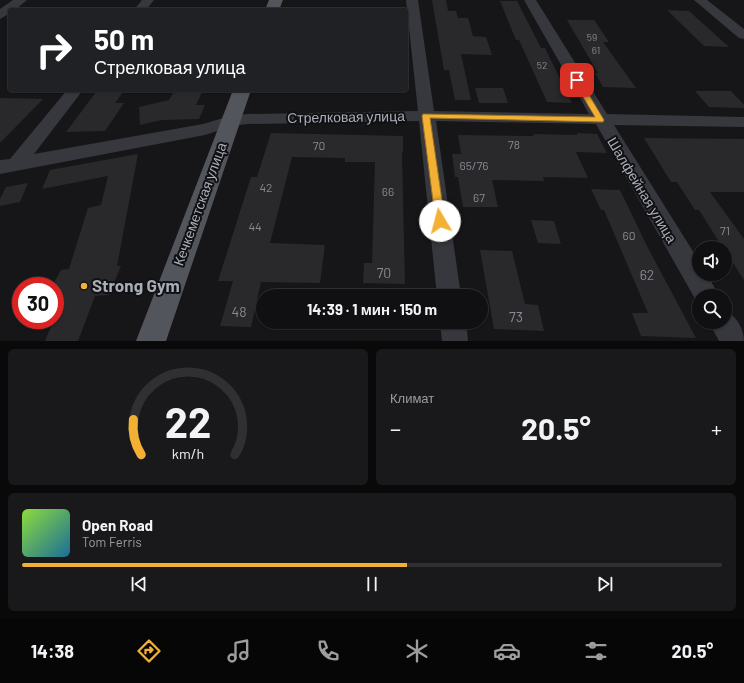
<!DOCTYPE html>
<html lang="ru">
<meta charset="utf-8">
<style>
body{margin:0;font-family:Barlow,sans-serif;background:#19191b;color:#f1f3f6;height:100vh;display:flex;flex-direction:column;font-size:15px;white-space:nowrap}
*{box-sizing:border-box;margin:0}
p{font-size:13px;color:#9c9d9f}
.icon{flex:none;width:22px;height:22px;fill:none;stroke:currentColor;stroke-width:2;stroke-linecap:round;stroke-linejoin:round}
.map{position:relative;height:341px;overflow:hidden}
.details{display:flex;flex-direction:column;gap:8px;padding:8px;background:#09090a;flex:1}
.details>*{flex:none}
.guide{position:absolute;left:8px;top:8px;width:400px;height:84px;border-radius:4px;box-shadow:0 1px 3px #0004,0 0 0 1px #303032;background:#202124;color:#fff;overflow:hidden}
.fabs{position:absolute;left:692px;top:241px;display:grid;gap:8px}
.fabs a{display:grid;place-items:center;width:40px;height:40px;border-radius:50%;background:#101012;box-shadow:0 1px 3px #0004,0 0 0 1px #303032;font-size:20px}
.speed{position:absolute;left:12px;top:277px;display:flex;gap:8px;font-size:20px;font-weight:700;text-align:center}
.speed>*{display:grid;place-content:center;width:52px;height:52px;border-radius:50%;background:#101012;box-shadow:0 1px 3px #0004,0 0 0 1px #303032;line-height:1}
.speed .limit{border:6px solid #d22;background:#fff;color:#111}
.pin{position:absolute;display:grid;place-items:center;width:34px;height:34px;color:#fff;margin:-17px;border-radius:8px;box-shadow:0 2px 6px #0006}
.me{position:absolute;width:44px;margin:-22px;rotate:352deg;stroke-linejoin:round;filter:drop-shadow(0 0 3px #0008)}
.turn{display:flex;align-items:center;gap:14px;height:84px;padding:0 20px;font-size:18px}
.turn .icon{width:52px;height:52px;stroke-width:2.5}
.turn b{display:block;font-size:28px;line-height:34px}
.big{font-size:30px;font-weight:700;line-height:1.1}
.details .widget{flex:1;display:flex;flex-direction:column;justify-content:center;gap:6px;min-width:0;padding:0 14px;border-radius:6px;background:#19191b}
.details .dial{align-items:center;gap:0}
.dial svg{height:104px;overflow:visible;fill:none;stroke:#303032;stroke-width:7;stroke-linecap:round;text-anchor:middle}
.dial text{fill:#f1f3f6;stroke:none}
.song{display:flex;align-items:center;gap:12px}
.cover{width:48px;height:48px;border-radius:6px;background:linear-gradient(135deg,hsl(90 70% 55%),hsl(200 70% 35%))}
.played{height:4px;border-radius:2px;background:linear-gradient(90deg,#f2b134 55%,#303032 55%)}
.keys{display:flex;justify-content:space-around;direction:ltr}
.heat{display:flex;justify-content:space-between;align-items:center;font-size:22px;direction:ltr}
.details .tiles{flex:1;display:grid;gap:8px;grid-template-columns:1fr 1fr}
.widget:last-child{grid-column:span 2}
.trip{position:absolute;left:256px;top:289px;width:232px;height:40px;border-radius:20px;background:#101012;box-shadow:0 1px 3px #0004,0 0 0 1px #303032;font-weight:700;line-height:40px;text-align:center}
.tabs{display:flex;height:64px;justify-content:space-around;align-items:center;background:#060607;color:#9c9d9f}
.tabs .icon{width:28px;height:28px}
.tabs .current{color:#f2b134}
.tabs b{font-size:18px;color:#f1f3f6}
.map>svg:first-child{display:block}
.building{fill:#29292c}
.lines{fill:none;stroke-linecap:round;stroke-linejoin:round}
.minor{fill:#37383d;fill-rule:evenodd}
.primary{fill:#53555c;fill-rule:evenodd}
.route{fill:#f2b134;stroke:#9d7322}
.poi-dot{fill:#f2b134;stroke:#111113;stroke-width:1.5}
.labels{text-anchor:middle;stroke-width:4;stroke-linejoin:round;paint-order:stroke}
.far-number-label{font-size:10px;fill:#888b94}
.number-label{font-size:12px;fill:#888b94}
.street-label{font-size:14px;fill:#a8adb8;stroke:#111113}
.near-number-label{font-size:14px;fill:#888b94}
.near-poi-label{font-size:17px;font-weight:bold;fill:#a8adb8;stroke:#111113;text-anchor:start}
</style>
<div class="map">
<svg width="744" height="341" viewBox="0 0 744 341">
<rect width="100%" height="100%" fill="#161618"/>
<!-- building -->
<g class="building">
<polygon points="432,0 446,0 448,11 456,11 458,18 468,18 473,36 486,37 492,55 461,54 471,100 455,100 449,70 444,70"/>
<polygon points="500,1 517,1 541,48 545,48 572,103 547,102 519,40 516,40"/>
<polygon points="667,10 689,11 729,47 704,46"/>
<polygon points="567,20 594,20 609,42 603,42 636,88 603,87 595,73 598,73"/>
<polygon points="475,88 503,88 508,103 479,103"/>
<polygon points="175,90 203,90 196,105 205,105 199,119 162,120 140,125 139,107 169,100"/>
<polygon points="695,91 731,91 744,105 744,108 709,107"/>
<polygon points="96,92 123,92 115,103 124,103 105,131 66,132"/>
<polygon points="0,98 43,99 0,143"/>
<polygon points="271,133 403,136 403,153 402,153 405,284 363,283 364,263 372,263 375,162 345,162 345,158 292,157 270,243 325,245 320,283 261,282 251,327 220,326 233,281 218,281 251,177 257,177"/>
<polygon points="577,133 597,134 607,153 576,152 588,178 543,177 544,181 492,180 498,207 463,207 458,177 455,177 452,154 461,154 458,135 534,136 533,134 578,135"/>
<polygon points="644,138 744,139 744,192 710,192 744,239 744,280 725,251 725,248 723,248 699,210 695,210 677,182 671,182"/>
<polygon points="138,154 117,266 121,266 109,295 95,296 78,341 45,341 63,298 55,299 55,281 61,270 69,269 88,208 101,205 108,176 42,189 50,170"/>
<polygon points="28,183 20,202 0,206 0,199 6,187"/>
<polygon points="591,189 620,190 648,248 696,338 641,336 632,313 648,313 604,210 601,210"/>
<polygon points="531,220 554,221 561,244 538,243"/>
<polygon points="480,250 512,251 525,304 538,305 544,331 494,329"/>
</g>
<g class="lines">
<!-- minor -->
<g class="minor">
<polygon points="13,0 27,0 15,10 10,10 10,13 0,19 0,9"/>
<polygon points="142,0 154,0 146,10 134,10"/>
<polygon points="406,0 418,0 434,111 589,114 524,0 536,0 607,114 744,117 744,127 614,125 699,261 699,274 707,274 719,296 699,296 698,304 596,124 436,121 461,296 437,296 419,121 247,124 232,126 205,135 0,174 0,160 10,159 67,90 83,90 34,154 203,124 230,116 247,114 418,111"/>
<polygon points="694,0 707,0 744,29 744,39 739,38"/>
<path d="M 725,311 C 736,315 744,329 744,341 L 719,341 L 709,322 L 725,322 Z"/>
<polygon points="440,322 466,322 468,341 442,341"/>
</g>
<!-- primary -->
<g class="primary">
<polygon points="269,0 283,0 279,10 265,10"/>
<polygon points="233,90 251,90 166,341 136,341"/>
</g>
</g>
<!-- route -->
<polygon class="route" points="574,78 577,78 580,80 604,120 603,122 430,118 445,221 443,224 436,224 422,116 423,114 595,117 573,80"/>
<!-- markers -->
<circle class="poi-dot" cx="84" cy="286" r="4"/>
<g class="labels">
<!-- far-number labels -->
<g class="far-number-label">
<text x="592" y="41">59</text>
<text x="596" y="54">61</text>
<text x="542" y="69">52</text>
</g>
<!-- number labels -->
<g class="number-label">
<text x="514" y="149">78</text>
<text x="319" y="150">70</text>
<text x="474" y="170">65/76</text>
<text x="266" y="192">42</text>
<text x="388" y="196">66</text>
<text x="479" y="202">67</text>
<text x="255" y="231">44</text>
<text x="725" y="235">71</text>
<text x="629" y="240">60</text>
</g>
<!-- street labels -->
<g class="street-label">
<text transform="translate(346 117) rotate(-1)" y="5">Стрелковая улица</text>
<text transform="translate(642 190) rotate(59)" y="5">Шалфейная улица</text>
<text transform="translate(200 204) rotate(-70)" y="5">Кечкеметская улица</text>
</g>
<!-- near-number labels -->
<g class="near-number-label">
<text x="384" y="278">70</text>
<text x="647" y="280">62</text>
<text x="239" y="317">48</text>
<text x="516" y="322">73</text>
</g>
<!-- near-poi labels -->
<g class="near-poi-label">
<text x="92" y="292">Strong Gym</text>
</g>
</g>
</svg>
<div class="fabs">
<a><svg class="icon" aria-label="sound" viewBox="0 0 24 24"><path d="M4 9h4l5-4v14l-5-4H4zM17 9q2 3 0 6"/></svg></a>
<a><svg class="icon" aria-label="search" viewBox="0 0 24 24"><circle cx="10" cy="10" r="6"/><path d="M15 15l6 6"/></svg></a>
</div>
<div class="speed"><div class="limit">30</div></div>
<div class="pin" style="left:577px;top:80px;background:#d93025"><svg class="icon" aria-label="arrive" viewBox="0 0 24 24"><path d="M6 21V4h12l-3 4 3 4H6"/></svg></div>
<svg class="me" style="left:440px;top:221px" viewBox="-20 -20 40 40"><circle r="19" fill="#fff"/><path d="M0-13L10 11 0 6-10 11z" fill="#f2b134"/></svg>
<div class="trip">14:39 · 1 мин · 150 m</div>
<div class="guide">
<div class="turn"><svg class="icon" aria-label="right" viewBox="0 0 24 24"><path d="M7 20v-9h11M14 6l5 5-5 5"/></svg><div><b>50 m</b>Стрелковая улица</div></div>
</div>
</div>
<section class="details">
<div class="tiles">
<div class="widget dial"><svg viewBox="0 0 100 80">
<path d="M14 69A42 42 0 1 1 86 69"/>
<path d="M14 69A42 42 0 0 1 8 42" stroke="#f2b134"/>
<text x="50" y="56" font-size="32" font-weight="700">22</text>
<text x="50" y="72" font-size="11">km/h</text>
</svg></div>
<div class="widget"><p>Климат</p>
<div class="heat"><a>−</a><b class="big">20.5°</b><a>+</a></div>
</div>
<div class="widget">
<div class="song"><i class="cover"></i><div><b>Open Road</b><p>Tom Ferris</p></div></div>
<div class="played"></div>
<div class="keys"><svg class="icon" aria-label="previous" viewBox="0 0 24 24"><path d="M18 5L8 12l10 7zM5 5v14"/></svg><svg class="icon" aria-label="pause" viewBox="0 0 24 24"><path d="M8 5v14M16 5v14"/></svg><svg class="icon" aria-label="next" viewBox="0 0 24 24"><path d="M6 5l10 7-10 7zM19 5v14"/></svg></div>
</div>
</div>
</section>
<nav class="tabs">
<b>14:38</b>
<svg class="icon current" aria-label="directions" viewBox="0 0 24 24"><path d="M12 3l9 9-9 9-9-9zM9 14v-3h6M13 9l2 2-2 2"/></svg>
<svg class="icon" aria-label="music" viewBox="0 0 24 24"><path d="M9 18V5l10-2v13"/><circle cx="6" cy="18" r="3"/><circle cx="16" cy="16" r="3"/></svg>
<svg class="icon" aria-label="phone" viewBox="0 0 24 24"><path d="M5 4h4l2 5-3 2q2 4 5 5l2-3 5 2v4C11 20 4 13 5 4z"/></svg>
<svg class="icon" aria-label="climate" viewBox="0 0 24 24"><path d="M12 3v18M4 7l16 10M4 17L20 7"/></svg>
<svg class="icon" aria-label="car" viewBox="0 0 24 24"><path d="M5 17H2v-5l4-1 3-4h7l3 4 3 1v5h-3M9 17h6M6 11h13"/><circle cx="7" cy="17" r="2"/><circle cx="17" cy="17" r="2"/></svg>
<svg class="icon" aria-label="filters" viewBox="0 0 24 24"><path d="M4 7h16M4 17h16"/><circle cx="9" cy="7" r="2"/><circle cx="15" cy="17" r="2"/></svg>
<b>20.5°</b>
</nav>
